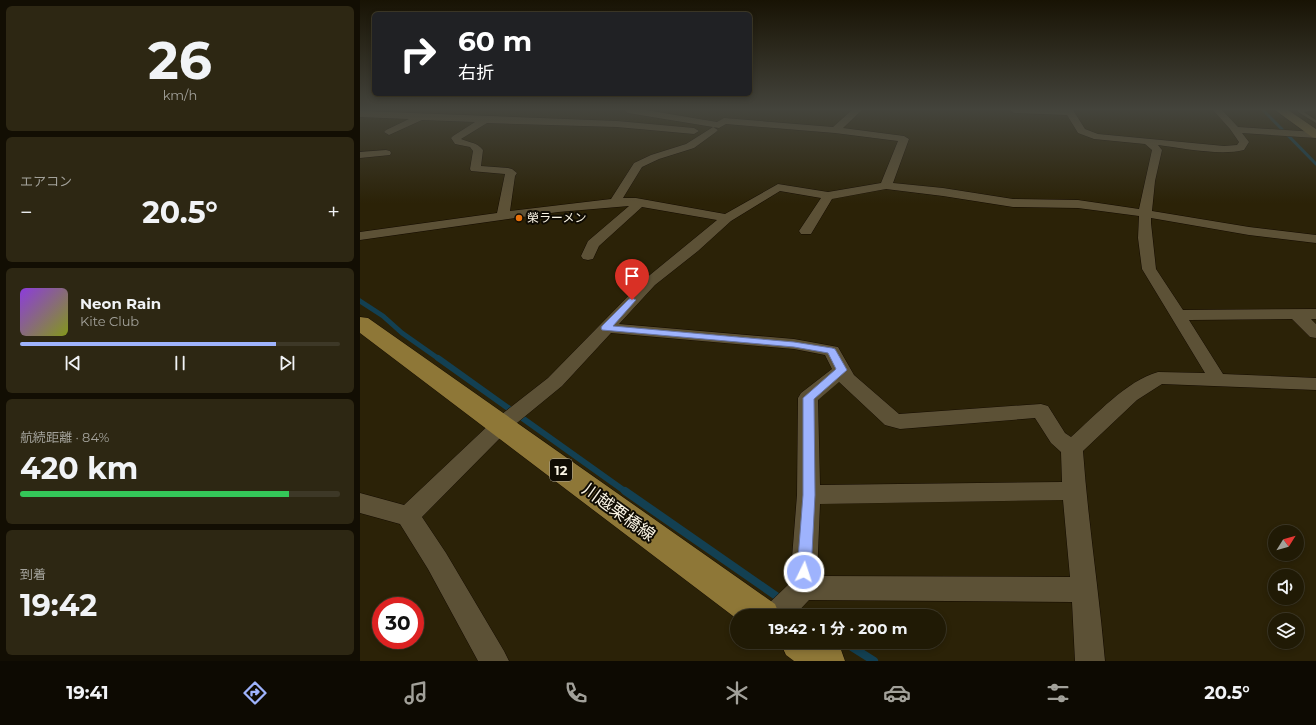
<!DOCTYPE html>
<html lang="ja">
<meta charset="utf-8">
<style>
body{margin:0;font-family:Montserrat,"Noto Sans JP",sans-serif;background:#2d2713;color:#f1f3f6;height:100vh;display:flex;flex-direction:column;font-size:15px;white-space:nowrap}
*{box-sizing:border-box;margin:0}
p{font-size:13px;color:#a2a19a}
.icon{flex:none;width:22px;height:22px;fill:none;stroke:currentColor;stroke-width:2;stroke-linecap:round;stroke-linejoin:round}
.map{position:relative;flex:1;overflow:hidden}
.side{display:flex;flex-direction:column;gap:6px;padding:6px;background:#120e03;width:360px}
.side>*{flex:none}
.hud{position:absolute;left:12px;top:12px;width:380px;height:84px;border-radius:6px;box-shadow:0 2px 6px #0003,0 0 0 1px #3d3827;background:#202124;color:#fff;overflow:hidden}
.needle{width:26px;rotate:53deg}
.tools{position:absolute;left:908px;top:525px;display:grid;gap:8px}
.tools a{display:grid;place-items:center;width:36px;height:36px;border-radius:50%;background:#201a05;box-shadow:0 2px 6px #0003,0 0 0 1px #3d3827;font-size:20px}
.speed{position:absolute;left:12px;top:597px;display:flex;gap:8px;font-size:20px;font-weight:700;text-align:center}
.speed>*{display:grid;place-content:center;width:52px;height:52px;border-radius:50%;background:#201a05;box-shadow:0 2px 6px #0003,0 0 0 1px #3d3827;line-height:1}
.speed .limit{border:6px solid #d22;background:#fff;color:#111}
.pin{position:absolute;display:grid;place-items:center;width:34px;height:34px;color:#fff;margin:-41px -17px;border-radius:50% 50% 50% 0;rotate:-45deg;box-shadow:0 0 4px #0007}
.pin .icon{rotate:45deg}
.me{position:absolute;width:44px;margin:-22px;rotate:4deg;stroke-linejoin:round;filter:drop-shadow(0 0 3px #0008)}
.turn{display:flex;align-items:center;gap:14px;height:84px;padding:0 20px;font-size:18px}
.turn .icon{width:52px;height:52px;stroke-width:2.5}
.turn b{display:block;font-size:28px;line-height:34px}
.big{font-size:30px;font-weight:700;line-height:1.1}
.side .card{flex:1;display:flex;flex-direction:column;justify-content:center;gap:6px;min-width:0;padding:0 14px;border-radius:6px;background:#2d2713}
.side .dial{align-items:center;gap:0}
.dial b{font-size:52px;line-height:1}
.song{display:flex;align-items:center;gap:12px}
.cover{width:48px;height:48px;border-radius:6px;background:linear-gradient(135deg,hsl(270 70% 55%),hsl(70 70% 35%))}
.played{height:4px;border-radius:2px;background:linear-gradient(90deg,#9eb3fd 80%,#3d3827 80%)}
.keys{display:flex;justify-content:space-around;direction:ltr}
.heat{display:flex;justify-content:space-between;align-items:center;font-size:22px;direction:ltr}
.charge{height:6px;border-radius:3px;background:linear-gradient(90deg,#34c759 84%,#3d3827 0)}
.trip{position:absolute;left:370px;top:609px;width:216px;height:40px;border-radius:20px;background:#201a05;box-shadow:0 2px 6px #0003,0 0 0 1px #3d3827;font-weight:700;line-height:40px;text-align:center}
.tabs{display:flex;height:64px;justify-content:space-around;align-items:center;background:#0d0a02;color:#a2a19a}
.tabs .icon{width:28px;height:28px}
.tabs .current{color:#9eb3fd}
.tabs b{font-size:18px;color:#f1f3f6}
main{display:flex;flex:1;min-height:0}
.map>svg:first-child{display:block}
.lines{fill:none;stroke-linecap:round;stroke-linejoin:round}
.stream-far3{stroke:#134052;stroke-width:3}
.stream-far2{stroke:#134052;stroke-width:5}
.stream-far1{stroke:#134052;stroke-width:6}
.stream{stroke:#134052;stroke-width:8}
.lane-casing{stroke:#140b00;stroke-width:1}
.street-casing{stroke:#140b00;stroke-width:1}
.secondary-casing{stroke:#140b00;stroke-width:1}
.primary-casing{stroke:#140b00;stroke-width:1}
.lane{fill:#5c5136;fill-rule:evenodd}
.street{fill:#5c5136;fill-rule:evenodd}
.secondary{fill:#756436;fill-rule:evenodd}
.primary{fill:#8e7737;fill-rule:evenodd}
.route{fill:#9eb3fd;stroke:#6774a4}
.food-dot{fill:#e8710a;stroke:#100c03;stroke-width:1.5}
.labels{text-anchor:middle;stroke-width:4;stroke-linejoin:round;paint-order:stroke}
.far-poi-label{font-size:12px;fill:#faf4e4;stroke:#100c03;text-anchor:start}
.shield{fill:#100c03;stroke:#b4aea0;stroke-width:1}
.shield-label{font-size:13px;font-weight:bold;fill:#faf4e4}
.near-street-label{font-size:17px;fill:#faf4e4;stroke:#100c03}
</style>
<main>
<section class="side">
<div class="card dial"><b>26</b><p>km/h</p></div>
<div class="card"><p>エアコン</p>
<div class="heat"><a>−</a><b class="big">20.5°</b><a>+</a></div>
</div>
<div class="card">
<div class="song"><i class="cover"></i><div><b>Neon Rain</b><p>Kite Club</p></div></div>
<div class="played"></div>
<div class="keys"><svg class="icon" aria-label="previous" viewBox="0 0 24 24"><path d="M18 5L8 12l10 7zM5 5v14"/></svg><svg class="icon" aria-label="pause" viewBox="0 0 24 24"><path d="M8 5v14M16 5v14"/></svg><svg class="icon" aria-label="next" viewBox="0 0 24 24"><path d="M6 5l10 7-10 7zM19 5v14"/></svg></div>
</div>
<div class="card"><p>航続距離 · 84%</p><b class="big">420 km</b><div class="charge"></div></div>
<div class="card"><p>到着</p><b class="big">19:42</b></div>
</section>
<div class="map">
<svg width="956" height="661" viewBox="0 0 956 661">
<rect width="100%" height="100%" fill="#2b2207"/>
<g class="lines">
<!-- stream-far3 -->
<polyline class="stream-far3" points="903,110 956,164"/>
<!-- stream-far2 -->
<polyline class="stream-far2" points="0,301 23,316 42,333 79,359"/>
<!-- stream-far1 -->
<polyline class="stream-far1" points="78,358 266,492"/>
<!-- stream -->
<g class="stream">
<polyline points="265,491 422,600"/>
<polyline points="433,607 446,616"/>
<polyline points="484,642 514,661"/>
</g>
<!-- lane casing -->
<g class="lane-casing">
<polygon id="lane" points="937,110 956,110 944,112 956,120 956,123 938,112"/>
</g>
<!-- street casing -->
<g class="street-casing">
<g id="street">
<path d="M 264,110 L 286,110 L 357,122 L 364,118 L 473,127 L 492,110 L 502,110 L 483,128 L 544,136 L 549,139 L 533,183 L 583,188 L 653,199 L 718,200 L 779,209 L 792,150 L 785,144 L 734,139 L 718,133 L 707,115 L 654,113 L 650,110 L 713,110 L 725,129 L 738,134 L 864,146 L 877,145 L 879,142 L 870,129 L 853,110 L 862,110 L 878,127 L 956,132 L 956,138 L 882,133 L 889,142 L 884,150 C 860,156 822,148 798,145 L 802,150 L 795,181 L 792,211 L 889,227 L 956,235 L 956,243 L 889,235 L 791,218 L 791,223 L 796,269 L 823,310 L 956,309 L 956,319 L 951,319 L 956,324 L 956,338 L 950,337 L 932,319 L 829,320 L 863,374 L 956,378 L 956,390 L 802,384 L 777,400 L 723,451 C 728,522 739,591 745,661 L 715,661 L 712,602 L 449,600 L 434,616 L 401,616 L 405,607 L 430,583 L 437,495 L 438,398 L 441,393 L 472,369 L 465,355 L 434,349 L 251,333 L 202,386 L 147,431 L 62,517 L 86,553 L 144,651 L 149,661 L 118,661 L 68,569 L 40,524 L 0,513 L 0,493 L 44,505 L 133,421 L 188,378 L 285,279 L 357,220 L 282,207 L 239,246 L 233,259 L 228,260 L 223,259 L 221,256 L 228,241 L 269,206 L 198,212 L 0,240 L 0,232 L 137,213 L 145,174 L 111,171 L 110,169 L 113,151 L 110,147 L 95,144 L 91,138 L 93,136 L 115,122 L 62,120 L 29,135 L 24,132 L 26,130 L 49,119 L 0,117 L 0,111 L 257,121 L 334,128 L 339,131 L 334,134 L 257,127 L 127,123 L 101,139 C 110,143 117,142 123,150 L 121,166 L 148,168 L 152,169 L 157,173 L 155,176 L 150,211 L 251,199 L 274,163 L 291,155 L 326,144 L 353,127 L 358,130 L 356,132 L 334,148 L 299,159 L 282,167 L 263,198 L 276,198 L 365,214 L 418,184 L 468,192 L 521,183 L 538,141 L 475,133 L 366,124 L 359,128 L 268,113 ZM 526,189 L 583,196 L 653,207 L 718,208 L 779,216 L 778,238 L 782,269 L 845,373 L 798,372 C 766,381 736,415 711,437 L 705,433 L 688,406 L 681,404 L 539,414 L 494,375 L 478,347 L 434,339 L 259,324 L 295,285 L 338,251 L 371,221 L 420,191 L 461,198 L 439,231 L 441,234 L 451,234 L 472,199 ZM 479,382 L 525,425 L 540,429 L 675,418 L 691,443 L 701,452 L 702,482 L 460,485 L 458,400 ZM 703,500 L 710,577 L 457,576 L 460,504 Z"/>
<polygon points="26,150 30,151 31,153 30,155 0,158 0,152"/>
</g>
</g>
<!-- secondary casing -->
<g class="secondary-casing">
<polygon id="secondary" points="915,110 928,110 956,129 956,138 952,137"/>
</g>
<!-- primary casing -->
<g class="primary-casing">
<g id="primary">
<polygon points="0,317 8,318 415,604 420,616 377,616 377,619 0,333"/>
<polygon points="420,642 471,642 480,647 485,661 434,661 426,655"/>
</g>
</g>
<!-- lane -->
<use href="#lane" class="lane"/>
<!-- street -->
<use href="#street" class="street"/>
<!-- secondary -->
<use href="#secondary" class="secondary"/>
<!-- primary -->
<use href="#primary" class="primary"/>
</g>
<!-- sky -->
<linearGradient id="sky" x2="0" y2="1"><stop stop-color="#181304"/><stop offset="0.54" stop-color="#44443c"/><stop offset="1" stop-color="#44443c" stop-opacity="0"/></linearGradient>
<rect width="956" height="203" fill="url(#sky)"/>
<!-- route -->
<polygon class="route" points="272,298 276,300 253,326 434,342 472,348 475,349 487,370 454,399 455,495 451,572 449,577 444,579 439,577 437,572 443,495 443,398 476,369 468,353 434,347 242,330 241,328 242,326 269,299"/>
<!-- markers -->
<circle class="food-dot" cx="159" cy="218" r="4"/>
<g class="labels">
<!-- far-poi labels -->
<g class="far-poi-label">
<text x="167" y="222">榮ラーメン</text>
</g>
<!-- shield labels -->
<rect class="shield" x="190" y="459" width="22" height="22" rx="3"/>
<g class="shield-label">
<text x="201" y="475">12</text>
</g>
<!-- near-street labels -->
<g class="near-street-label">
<text transform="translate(259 512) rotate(36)" y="6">川越栗橋線</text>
</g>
</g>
</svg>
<div class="tools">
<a><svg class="needle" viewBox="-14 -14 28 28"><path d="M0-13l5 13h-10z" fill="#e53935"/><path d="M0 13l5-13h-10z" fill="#a2a19a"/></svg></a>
<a><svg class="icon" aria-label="sound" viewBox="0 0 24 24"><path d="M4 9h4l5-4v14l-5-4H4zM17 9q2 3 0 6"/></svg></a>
<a><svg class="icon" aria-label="layers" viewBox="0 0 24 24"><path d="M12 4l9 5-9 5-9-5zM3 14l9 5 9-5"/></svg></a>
</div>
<div class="speed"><div class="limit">30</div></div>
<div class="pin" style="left:272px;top:300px;background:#d93025"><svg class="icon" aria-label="arrive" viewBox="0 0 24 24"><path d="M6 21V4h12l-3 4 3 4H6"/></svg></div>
<svg class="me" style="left:444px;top:572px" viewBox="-20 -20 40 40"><circle r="17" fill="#9eb3fd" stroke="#fff" stroke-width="3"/><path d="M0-11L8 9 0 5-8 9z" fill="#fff"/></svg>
<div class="trip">19:42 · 1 分 · 200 m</div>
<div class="hud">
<div class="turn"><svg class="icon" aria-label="right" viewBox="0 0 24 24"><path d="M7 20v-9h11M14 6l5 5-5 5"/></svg><div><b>60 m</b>右折</div></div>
</div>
</div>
</main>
<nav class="tabs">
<b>19:41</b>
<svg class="icon current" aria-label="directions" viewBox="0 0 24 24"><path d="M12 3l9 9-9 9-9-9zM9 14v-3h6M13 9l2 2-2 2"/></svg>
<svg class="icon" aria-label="music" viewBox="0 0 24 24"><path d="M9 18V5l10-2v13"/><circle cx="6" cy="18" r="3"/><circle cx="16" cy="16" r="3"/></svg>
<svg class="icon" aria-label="phone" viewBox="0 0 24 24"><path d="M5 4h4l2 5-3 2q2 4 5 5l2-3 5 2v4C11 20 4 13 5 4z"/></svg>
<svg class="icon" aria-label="climate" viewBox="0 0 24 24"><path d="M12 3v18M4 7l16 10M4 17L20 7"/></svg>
<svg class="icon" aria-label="car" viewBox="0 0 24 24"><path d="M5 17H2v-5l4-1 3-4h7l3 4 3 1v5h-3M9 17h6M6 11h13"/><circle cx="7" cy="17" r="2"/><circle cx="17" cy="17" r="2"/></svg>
<svg class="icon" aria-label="filters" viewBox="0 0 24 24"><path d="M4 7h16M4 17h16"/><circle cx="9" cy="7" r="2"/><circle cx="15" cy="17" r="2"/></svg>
<b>20.5°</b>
</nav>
